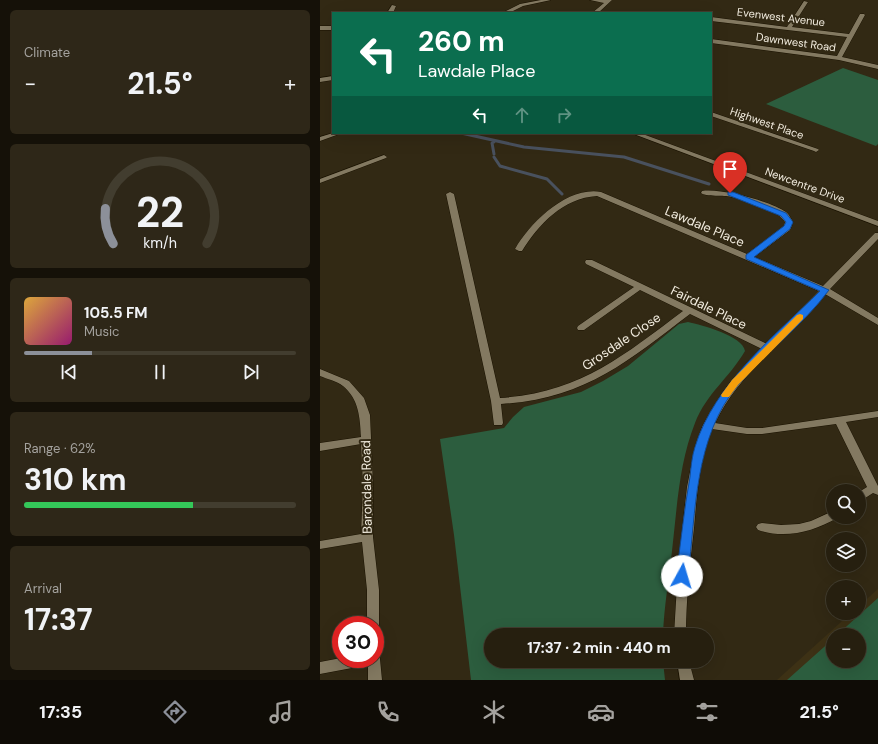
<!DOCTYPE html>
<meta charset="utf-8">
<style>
body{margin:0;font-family:"DM Sans",sans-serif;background:#2e2718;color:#f1f3f6;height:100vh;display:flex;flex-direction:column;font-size:15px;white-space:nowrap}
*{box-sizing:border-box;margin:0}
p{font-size:13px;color:#a4a29e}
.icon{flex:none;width:22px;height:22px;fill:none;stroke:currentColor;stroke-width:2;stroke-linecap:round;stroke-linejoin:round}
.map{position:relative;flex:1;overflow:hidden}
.side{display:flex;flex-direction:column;gap:10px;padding:10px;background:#151108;width:320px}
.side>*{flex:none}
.guide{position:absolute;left:12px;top:12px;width:380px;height:122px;border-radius:0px;box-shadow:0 4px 16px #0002,0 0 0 1px #423d2f;background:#0b6e4f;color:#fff;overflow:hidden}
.buttons{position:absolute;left:506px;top:484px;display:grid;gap:8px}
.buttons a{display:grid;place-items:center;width:40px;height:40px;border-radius:50%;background:#261f0f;box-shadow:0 4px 16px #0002,0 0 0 1px #423d2f;font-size:20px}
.speed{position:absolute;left:12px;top:616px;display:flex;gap:8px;font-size:20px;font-weight:700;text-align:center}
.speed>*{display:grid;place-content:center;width:52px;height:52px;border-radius:50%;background:#261f0f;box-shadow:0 4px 16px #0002,0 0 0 1px #423d2f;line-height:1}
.speed .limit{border:6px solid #d22;background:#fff;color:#111}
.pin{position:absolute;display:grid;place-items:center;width:34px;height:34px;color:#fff;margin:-41px -17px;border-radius:50% 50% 50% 0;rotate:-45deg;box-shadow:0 0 4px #0007}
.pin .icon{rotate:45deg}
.me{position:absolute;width:44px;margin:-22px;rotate:6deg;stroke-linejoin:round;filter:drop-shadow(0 0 3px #0008)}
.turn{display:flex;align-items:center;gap:14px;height:84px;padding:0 20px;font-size:18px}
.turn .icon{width:52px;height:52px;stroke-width:2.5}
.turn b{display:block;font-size:28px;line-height:34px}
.lanes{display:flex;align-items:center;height:38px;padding:0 20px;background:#0003;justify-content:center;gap:20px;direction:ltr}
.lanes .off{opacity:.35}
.big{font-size:30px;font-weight:700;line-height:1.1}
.side .widget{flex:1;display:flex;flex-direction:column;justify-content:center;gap:6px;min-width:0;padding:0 14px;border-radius:6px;background:#2e2718}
.side .dial{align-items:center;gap:0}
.dial svg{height:104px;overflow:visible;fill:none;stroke:#423d2f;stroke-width:7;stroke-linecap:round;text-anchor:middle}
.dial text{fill:#f1f3f6;stroke:none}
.song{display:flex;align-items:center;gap:12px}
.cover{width:48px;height:48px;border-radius:6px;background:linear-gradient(135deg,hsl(40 70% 55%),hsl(320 70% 35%))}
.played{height:4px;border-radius:2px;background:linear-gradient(90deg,#8c9099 25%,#423d2f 25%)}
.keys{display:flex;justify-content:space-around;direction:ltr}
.heat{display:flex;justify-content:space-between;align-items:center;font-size:22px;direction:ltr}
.charge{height:6px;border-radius:3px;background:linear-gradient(90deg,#34c759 62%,#423d2f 0)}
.trip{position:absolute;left:164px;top:628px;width:230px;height:40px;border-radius:20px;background:#261f0f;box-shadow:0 4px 16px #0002,0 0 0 1px #423d2f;font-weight:700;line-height:40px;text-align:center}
.dock{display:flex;height:64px;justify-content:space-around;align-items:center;background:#0f0c06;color:#a4a29e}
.dock .icon{width:28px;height:28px}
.dock .current{color:#8c9099}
.dock b{font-size:18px;color:#f1f3f6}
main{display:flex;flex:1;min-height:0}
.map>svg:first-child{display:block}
.built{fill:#3d3115;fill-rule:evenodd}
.green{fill:#2c5d3e}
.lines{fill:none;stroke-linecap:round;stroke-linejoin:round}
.stream{stroke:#49515e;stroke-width:3}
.street-casing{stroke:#1a1201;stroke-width:1}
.street{fill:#837961;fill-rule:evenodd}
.route{fill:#1a73e8;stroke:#114b97}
.slow{fill:#f59e0b}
.labels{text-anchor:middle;stroke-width:4;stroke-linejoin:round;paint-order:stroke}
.far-street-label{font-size:11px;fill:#f2ecdf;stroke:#322914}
.street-label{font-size:13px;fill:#f2ecdf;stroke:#322914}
</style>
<main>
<section class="side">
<div class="widget"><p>Climate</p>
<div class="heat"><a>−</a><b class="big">21.5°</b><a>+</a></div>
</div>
<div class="widget dial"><svg viewBox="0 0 100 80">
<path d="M14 69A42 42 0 1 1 86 69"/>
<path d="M14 69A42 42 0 0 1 8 42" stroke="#8c9099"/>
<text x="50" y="56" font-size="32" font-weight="700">22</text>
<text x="50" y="72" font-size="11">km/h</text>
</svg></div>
<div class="widget">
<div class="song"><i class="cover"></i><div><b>105.5 FM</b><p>Music</p></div></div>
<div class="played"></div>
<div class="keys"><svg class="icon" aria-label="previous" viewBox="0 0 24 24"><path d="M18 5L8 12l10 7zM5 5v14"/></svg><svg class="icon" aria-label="pause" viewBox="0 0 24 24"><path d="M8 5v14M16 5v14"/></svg><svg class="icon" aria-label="next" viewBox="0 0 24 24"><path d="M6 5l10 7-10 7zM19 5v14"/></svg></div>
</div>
<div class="widget"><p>Range · 62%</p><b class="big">310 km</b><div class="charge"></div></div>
<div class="widget"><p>Arrival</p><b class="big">17:37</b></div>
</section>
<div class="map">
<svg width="558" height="680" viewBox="0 0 558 680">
<rect width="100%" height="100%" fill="#322914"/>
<!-- built -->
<path class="built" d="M 558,589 L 558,680 L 457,680 L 531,613 L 539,613 L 539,606 ZM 513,635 L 539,635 L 539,661 L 513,661 Z"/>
<!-- green -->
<g class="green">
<polygon points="523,68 558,80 558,144 556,146 446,104"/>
<path d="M 368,322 C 382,325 423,336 425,351 C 410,377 386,394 375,423 C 359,463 357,508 352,551 C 349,579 344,607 343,635 L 171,635 L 171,661 L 343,661 L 345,680 L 151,680 L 134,535 L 120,439 L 184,428 L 193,417 L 204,407 L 261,392 L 283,381 L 308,366 L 359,324 Z"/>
<polygon points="558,598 558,680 467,680 513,639 513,661 539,661 539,635 517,635"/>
</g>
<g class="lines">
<!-- stream -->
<g class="stream">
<polyline points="141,133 204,147 304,157 389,184"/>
<polyline points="174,142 172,143 174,154"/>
<polyline points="174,157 180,166 227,179 242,194"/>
</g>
<!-- street casing -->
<g class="street-casing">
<g id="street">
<polygon points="221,0 231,0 203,6 189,13 182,13 200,4"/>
<polygon points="270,0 292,0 278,13 272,13 284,3"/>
<polygon points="484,1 488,2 472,27 529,34 540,14 544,14 545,15 522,57 558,65 558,69 519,60 391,43 391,39 517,56 527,37 391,21 391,17 467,27"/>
<polygon points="72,5 76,6 73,13 67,13"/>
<rect x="0" y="26" width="13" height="4"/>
<polygon points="13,76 13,80 0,82 0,78"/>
<polygon points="391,112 498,149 499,150 496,152 494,151 391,116"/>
<polygon points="13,133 22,133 0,141 0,137"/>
<polygon points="311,133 320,133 558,221 558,226"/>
<polygon points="64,155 67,157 66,158 0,183 0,179"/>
<path d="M 382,191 C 401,188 450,201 466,212 C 469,214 471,219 473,222 L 470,230 L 434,257 L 503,286 L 555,233 L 558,233 L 558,239 L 510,289 L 558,318 L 558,325 L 505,294 L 453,348 L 452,351 L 450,352 C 428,374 409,394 395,423 L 427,428 L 442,428 L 558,411 L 558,417 L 526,422 L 558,486 L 558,495 L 553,493 L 539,502 L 539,492 L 547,487 L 516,424 L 442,434 L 427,434 L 392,429 C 379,461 377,494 374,528 C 370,564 366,599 366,635 L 354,635 L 358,568 L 367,487 L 375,447 L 383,425 L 401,395 L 412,380 L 442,349 L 370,314 C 307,362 264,399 181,404 L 183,423 L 182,425 L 174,425 L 171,401 L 126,194 L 130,192 L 134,194 L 180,398 C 259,393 303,356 363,311 L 320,290 L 264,330 L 258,330 L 257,328 L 258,326 L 314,287 L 266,264 L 265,262 L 266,260 L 272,260 L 447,344 L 499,291 L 277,196 C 243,198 219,224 202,251 L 199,251 L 195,249 C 210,223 247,186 281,192 L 427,254 L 464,227 L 465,222 C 457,209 422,198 406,196 C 399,195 387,197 381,193 Z"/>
<path d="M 0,369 L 29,381 L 44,398 L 50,415 L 53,485 L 53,537 L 59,590 L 59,625 L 57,629 L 55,630 L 55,625 L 47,625 L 47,590 L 42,542 L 0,549 L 0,541 L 41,534 L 43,485 L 41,444 L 0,451 L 0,443 L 41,437 C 40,418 39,399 23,386 C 17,381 7,379 0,376 Z"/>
<path d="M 513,511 L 513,517 L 517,518 C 493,532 465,539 438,530 L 436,527 L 438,524 L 442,523 L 461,525 L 479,524 L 491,521 Z"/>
<polygon points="55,654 59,655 60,659 62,680 48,680 48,665 0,674 0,662 21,658 55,659"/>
<polygon points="357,661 369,661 374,680 360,680"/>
</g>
</g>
<!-- street -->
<use href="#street" class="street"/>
</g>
<!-- route -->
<path class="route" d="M 408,192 L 413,192 L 466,213 L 473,222 L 470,229 L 434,257 L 509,290 C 484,324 446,352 418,385 C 374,437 376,512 368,576 L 367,580 L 362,581 L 358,580 L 356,576 C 361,543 364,509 370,477 C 371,467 372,456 375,447 C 394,384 455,336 500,291 L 426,259 L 426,255 L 464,226 L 466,222 L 461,216 L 408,195 Z"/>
<!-- slow -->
<polygon class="slow" points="480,314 483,315 483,319 418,385 409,397 402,397 401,395 412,380 477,315"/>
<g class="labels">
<!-- far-street labels -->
<g class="far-street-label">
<text transform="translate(461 17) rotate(7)" y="4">Evenwest Avenue</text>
<text transform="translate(476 42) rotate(8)" y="4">Dawnwest Road</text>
<text transform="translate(447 123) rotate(19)" y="4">Highwest Place</text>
<text transform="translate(485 185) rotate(20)" y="4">Newcentre Drive</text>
</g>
<!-- street labels -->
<g class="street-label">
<text transform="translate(385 226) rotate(23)" y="5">Lawdale Place</text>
<text transform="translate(389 307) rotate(26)" y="5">Fairdale Place</text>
<text transform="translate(301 341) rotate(-34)" y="5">Grosdale Close</text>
<text transform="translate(46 487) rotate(-91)" y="5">Barondale Road</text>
</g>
</g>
</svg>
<div class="buttons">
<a><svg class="icon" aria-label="search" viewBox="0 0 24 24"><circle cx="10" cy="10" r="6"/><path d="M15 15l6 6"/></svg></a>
<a><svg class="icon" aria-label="layers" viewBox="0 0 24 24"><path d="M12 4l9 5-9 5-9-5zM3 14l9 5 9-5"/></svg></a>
<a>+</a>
<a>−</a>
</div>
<div class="speed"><div class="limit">30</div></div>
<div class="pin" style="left:410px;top:193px;background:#d93025"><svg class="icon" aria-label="arrive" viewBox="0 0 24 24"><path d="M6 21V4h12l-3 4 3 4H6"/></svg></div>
<svg class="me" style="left:362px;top:576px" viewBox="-20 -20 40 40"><circle r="19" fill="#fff"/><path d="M0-13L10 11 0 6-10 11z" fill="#1a73e8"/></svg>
<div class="trip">17:37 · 2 min · 440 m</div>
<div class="guide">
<div class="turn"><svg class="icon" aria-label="left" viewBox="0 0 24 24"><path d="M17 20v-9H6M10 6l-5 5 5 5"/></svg><div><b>260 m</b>Lawdale Place</div></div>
<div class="lanes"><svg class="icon" aria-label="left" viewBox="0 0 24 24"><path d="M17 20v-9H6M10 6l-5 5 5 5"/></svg><svg class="icon off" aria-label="ahead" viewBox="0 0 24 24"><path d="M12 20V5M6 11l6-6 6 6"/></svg><svg class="icon off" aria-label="right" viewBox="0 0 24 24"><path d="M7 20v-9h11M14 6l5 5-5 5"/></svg></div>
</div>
</div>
</main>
<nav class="dock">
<b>17:35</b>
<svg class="icon current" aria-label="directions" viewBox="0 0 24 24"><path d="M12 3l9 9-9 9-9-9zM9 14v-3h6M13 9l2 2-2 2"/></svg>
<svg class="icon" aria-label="music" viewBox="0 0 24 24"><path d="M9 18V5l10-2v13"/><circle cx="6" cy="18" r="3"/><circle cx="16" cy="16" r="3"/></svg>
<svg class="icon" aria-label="phone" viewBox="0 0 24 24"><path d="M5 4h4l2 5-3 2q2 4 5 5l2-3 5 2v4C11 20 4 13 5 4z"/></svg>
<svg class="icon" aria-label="climate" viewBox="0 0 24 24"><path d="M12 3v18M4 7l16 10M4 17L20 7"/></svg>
<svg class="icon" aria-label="car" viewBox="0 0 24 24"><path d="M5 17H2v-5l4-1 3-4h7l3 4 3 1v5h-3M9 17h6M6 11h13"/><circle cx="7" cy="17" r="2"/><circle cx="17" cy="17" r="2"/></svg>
<svg class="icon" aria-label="filters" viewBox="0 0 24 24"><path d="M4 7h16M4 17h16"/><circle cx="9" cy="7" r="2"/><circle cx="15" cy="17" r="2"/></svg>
<b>21.5°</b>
</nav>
